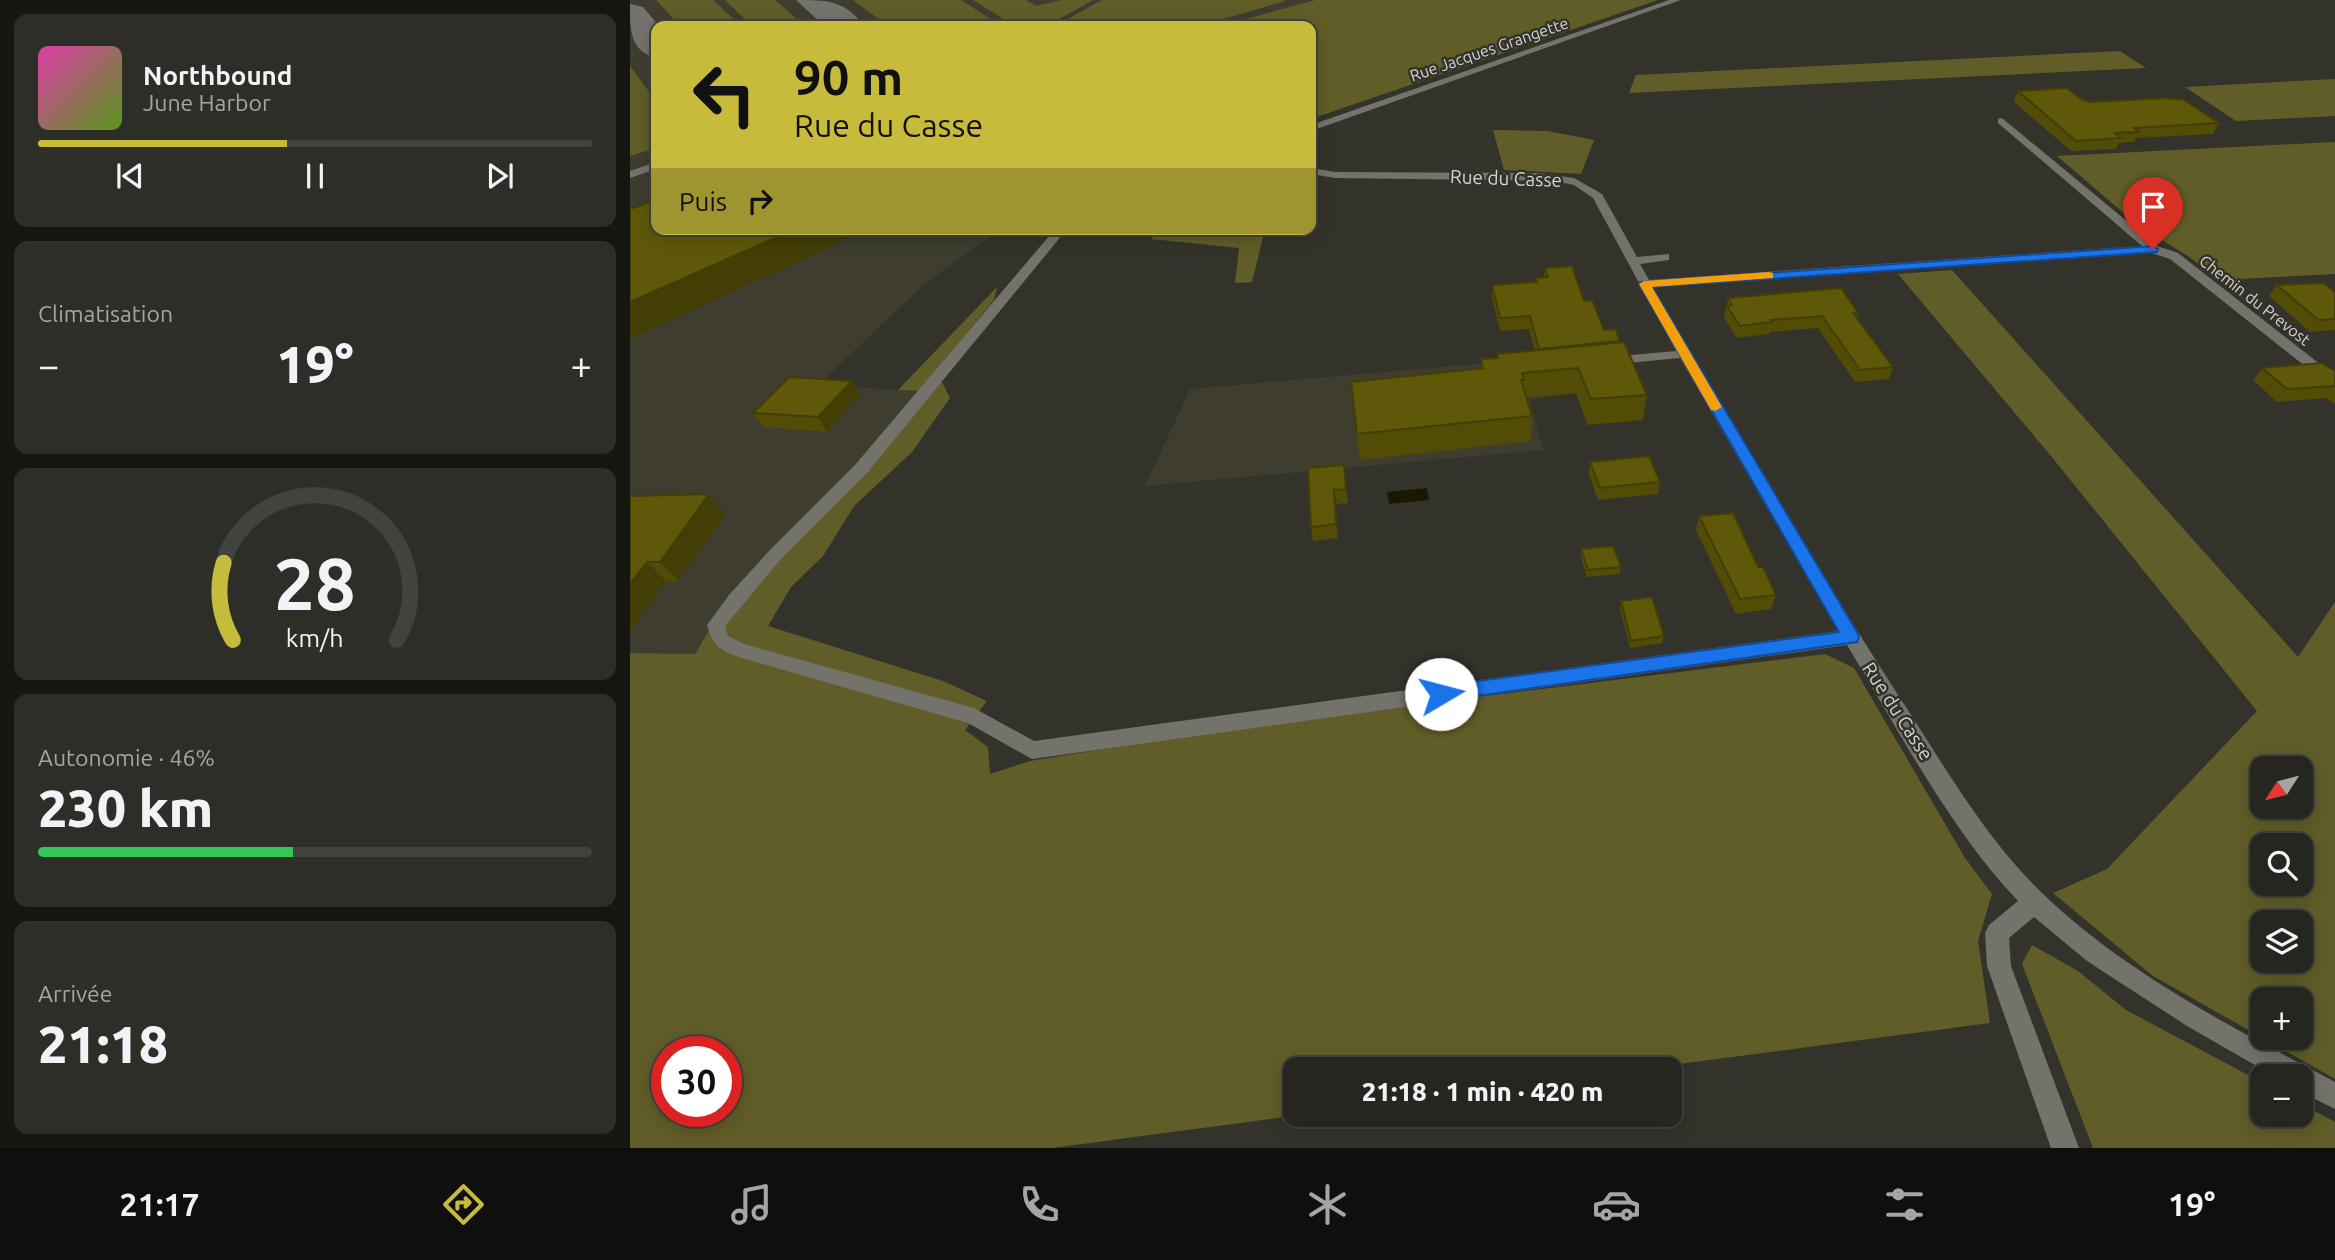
<!DOCTYPE html>
<html lang="fr">
<meta charset="utf-8">
<style>
body{margin:0;font-family:Ubuntu,sans-serif;background:#2e2e29;color:#f1f3f6;height:100vh;display:flex;flex-direction:column;font-size:26px;white-space:nowrap}
*{box-sizing:border-box;margin:0}
p{font-size:23px;color:#a4a5a5}
.icon{flex:none;width:38px;height:38px;fill:none;stroke:currentColor;stroke-width:2;stroke-linecap:round;stroke-linejoin:round}
.map{position:relative;flex:1;overflow:hidden}
.sheet{display:flex;flex-direction:column;gap:14px;padding:14px;background:#151512;width:630px}
.sheet>*{flex:none}
.banner{position:absolute;left:21px;top:21px;width:665px;height:214px;border-radius:14px;box-shadow:0 4px 18px #0003,0 0 0 2px #42433e;background:#c7bb3c;color:#111;overflow:hidden}
.needle{width:46px;rotate:234deg}
.tools{position:absolute;left:1620px;top:756px;display:grid;gap:14px}
.tools a{display:grid;place-items:center;width:63px;height:63px;border-radius:14px;background:#262620;box-shadow:0 4px 18px #0003,0 0 0 2px #42433e;font-size:35px}
.speed{position:absolute;left:21px;top:1036px;display:flex;gap:14px;font-size:35px;font-weight:700;text-align:center}
.speed>*{display:grid;place-content:center;width:91px;height:91px;border-radius:50%;background:#262620;box-shadow:0 4px 18px #0003,0 0 0 2px #42433e;line-height:1}
.speed .limit{border:10px solid #d22;background:#fff;color:#111}
.pin{position:absolute;display:grid;place-items:center;width:60px;height:60px;color:#fff;margin:-72px -30px;border-radius:50% 50% 50% 0;rotate:-45deg;box-shadow:0 0 7px #0007}
.pin .icon{rotate:45deg}
.me{position:absolute;width:77px;margin:-38px;rotate:82deg;stroke-linejoin:round;filter:drop-shadow(0 0 5px #0008)}
.turn{display:flex;align-items:center;gap:24px;height:147px;padding:0 28px;font-size:32px}
.turn .icon{width:91px;height:91px;stroke-width:2.5}
.turn b{display:block;font-size:49px;line-height:60px}
.then{display:flex;align-items:center;height:66px;padding:0 28px;background:#0003;gap:14px;font-size:26px}
.big{font-size:52px;font-weight:800;line-height:1.1}
.sheet .card{flex:1;display:flex;flex-direction:column;justify-content:center;gap:10px;min-width:0;padding:0 24px;border-radius:14px;background:#2e2e29}
.sheet .dial{align-items:center;gap:0}
.dial svg{height:182px;overflow:visible;fill:none;stroke:#42433e;stroke-width:7;stroke-linecap:round;text-anchor:middle}
.dial text{fill:#f1f3f6;stroke:none}
.song{display:flex;align-items:center;gap:21px}
.cover{width:84px;height:84px;border-radius:10px;background:linear-gradient(135deg,hsl(320 70% 55%),hsl(90 70% 35%))}
.played{height:7px;border-radius:4px;background:linear-gradient(90deg,#c7bb3c 45%,#42433e 45%)}
.keys{display:flex;justify-content:space-around;direction:ltr}
.heat{display:flex;justify-content:space-between;align-items:center;font-size:38px;direction:ltr}
.charge{height:10px;border-radius:5px;background:linear-gradient(90deg,#34c759 46%,#42433e 0)}
.trip{position:absolute;left:653px;top:1057px;width:399px;height:70px;border-radius:14px;background:#262620;box-shadow:0 4px 18px #0003,0 0 0 2px #42433e;font-weight:800;line-height:70px;text-align:center}
.dock{display:flex;height:112px;justify-content:space-around;align-items:center;background:#0f0f0d;color:#a4a5a5}
.dock .icon{width:49px;height:49px}
.dock .on{color:#c7bb3c}
.dock b{font-size:32px;color:#f1f3f6}
main{display:flex;flex:1;min-height:0}
.map>svg:first-child{display:block}
.built{fill:#3e3d30}
.green{fill:#615d28;fill-rule:evenodd}
.water{fill:#1b1800}
.lines{fill:none;stroke-linecap:round;stroke-linejoin:round}
.taxiway{fill:#73726c;fill-rule:evenodd}
.minor{fill:#74736b;fill-rule:evenodd}
.wall{fill:#524c07}
.shaded-wall{fill:#423e06}
.building{fill:#5f5808;stroke:#423e06;stroke-width:2}
.route{fill:#1a73e8;stroke:#114b97;stroke-width:2}
.slow{fill:#f59e0b}
.labels{text-anchor:middle;stroke-width:5;stroke-linejoin:round;paint-order:stroke}
.far-street-label{font-size:16px;fill:#d5d4d0;stroke:#33332b}
.street-label{font-size:19px;fill:#d5d4d0;stroke:#33332b}
</style>
<main>
<section class="sheet">
<div class="card">
<div class="song"><i class="cover"></i><div><b>Northbound</b><p>June Harbor</p></div></div>
<div class="played"></div>
<div class="keys"><svg class="icon" aria-label="previous" viewBox="0 0 24 24"><path d="M18 5L8 12l10 7zM5 5v14"/></svg><svg class="icon" aria-label="pause" viewBox="0 0 24 24"><path d="M8 5v14M16 5v14"/></svg><svg class="icon" aria-label="next" viewBox="0 0 24 24"><path d="M6 5l10 7-10 7zM19 5v14"/></svg></div>
</div>
<div class="card"><p>Climatisation</p>
<div class="heat"><a>−</a><b class="big">19°</b><a>+</a></div>
</div>
<div class="card dial"><svg viewBox="0 0 100 80">
<path d="M14 69A42 42 0 1 1 86 69"/>
<path d="M14 69A42 42 0 0 1 10 35" stroke="#c7bb3c"/>
<text x="50" y="56" font-size="32" font-weight="700">28</text>
<text x="50" y="72" font-size="11">km/h</text>
</svg></div>
<div class="card"><p>Autonomie · 46%</p><b class="big">230 km</b><div class="charge"></div></div>
<div class="card"><p>Arrivée</p><b class="big">21:18</b></div>
</section>
<div class="map">
<svg width="1705" height="1148" viewBox="0 0 1705 1148">
<rect width="100%" height="100%" fill="#33332b"/>
<!-- built -->
<g class="built">
<polygon points="0,0 685,0 590,26 26,26 26,229 371,229 297,282 188,385 290,391 212,481 98,598 65,654 0,653"/>
<polygon points="928,357 942,394 899,399 913,450 515,486 560,389"/>
</g>
<!-- green -->
<g class="green">
<polygon points="26,0 83,0 111,26 50,26"/>
<polygon points="95,0 145,0 175,26 122,26"/>
<polygon points="223,0 331,0 371,26 258,26"/>
<polygon points="343,0 396,0 406,6 432,0 463,0 417,26 384,26"/>
<polygon points="472,0 653,0 655,1 570,26 425,26"/>
<polygon points="685,0 1028,0 681,119 681,26 590,26"/>
<polygon points="1490,51 1516,68 999,93 1006,75"/>
<polygon points="0,66 23,97 26,97 26,148 0,156"/>
<polygon points="1705,79 1705,116 1606,121 1555,87"/>
<polygon points="863,130 918,131 964,140 951,174 874,170"/>
<polygon points="1705,142 1705,274 1590,280 1558,256 1509,226 1427,156"/>
<polygon points="528,229 635,229 622,282 605,283 609,248 521,239"/>
<path d="M 1322,270 L 1668,657 L 1705,602 L 1705,1079 L 1523,976 L 1423,893 L 1477,869 L 1627,711 L 1421,456 L 1268,274 ZM 1633,768 L 1671,768 L 1671,807 L 1633,807 ZM 1633,845 L 1671,845 L 1671,884 L 1633,884 ZM 1633,922 L 1671,922 L 1671,961 L 1633,961 ZM 1633,999 L 1671,999 L 1671,1038 L 1633,1038 Z"/>
<path d="M 367,287 L 364,300 L 306,370 L 320,398 L 282,452 L 224,506 L 193,556 L 161,587 L 138,626 L 313,681 L 357,701 L 335,730 L 358,747 L 360,774 L 400,761 L 621,725 L 1195,654 L 1224,668 L 1335,858 L 1362,894 L 1348,941 L 1360,1023 L 1011,1069 L 665,1069 L 665,1115 L 671,1115 L 422,1148 L 0,1148 L 0,653 L 65,654 L 98,598 L 212,481 L 289,391 L 268,390 ZM 37,1052 L 96,1052 L 96,1111 L 37,1111 Z"/>
<polygon points="1402,945 1448,971 1496,1010 1633,1083 1633,1115 1671,1115 1671,1104 1705,1122 1705,1148 1463,1148 1392,964"/>
</g>
<!-- water -->
<polygon class="water" points="797,488 799,500 759,504 757,492"/>
<g class="lines">
<!-- taxiway -->
<g class="taxiway">
<path d="M 166,0 C 197,0 215,0 234,26 L 194,26 Z"/>
<path d="M 0,4 L 13,7 L 29,26 L 26,26 L 26,58 C 0,51 0,30 0,4 Z"/>
</g>
<!-- minor -->
<g class="minor">
<polygon points="1039,0 1051,0 681,131 681,125"/>
<path d="M 1372,118 L 1527,246 L 1548,253 L 1705,376 L 1705,387 L 1700,386 L 1540,259 L 1522,253 L 1023,287 C 1101,426 1184,564 1270,698 C 1314,765 1354,837 1412,893 C 1495,973 1605,1029 1705,1082 L 1705,1109 L 1671,1092 L 1671,1076 L 1644,1076 L 1557,1026 L 1457,961 L 1404,917 L 1379,938 L 1381,966 L 1449,1148 L 1421,1148 L 1357,966 L 1355,933 L 1359,925 L 1388,901 C 1321,831 1267,728 1217,645 L 402,759 L 338,723 L 109,657 C 90,651 82,644 77,625 L 99,595 L 138,552 L 225,465 L 425,229 L 437,229 L 237,473 L 150,560 L 95,626 L 98,636 L 114,644 L 344,708 L 404,741 L 1209,631 L 1050,358 L 978,365 L 971,361 L 978,357 L 1046,351 L 963,198 L 944,185 L 924,181 L 705,178 L 681,174 L 681,168 L 705,172 L 908,173 L 944,178 L 972,194 L 1007,257 L 1039,254 L 1039,260 L 1010,264 L 1019,280 L 1512,246 L 1368,123 L 1368,119 Z"/>
<polygon points="26,162 26,169 0,178 0,171"/>
</g>
</g>
<!-- wall -->
<g class="wall">
<polygon points="1388,91 1451,99 1461,102 1589,123 1583,134 1506,138 1504,142 1489,143 1486,149 1441,151 1384,102"/>
<polygon points="915,268 954,301 974,330 989,341 1017,395 1013,420 958,425 946,393 897,398 902,416 901,441 730,460 721,382 851,369 851,359 867,358 867,354 905,351 899,329 870,331 862,298 862,285 905,282 905,278 914,277"/>
<polygon points="1647,285 1705,292 1705,330 1680,332 1639,296"/>
<polygon points="1098,298 1228,313 1227,317 1263,367 1259,379 1225,382 1188,328 1140,332 1139,334 1107,338 1094,318"/>
<polygon points="1632,368 1705,371 1705,404 1696,398 1647,402 1623,380"/>
<polygon points="230,395 197,432 133,427 123,413"/>
<polygon points="960,462 1030,482 1028,494 968,500 959,474"/>
<polygon points="714,465 718,503 706,504 708,538 683,541 681,527"/>
<polygon points="0,496 96,514 48,581 36,581 0,629"/>
<polygon points="1069,516 1128,567 1146,595 1141,609 1106,614 1066,530"/>
<polygon points="951,549 991,567 989,574 957,577 951,557"/>
<polygon points="991,601 1034,636 1032,643 1000,648 990,608"/>
</g>
<!-- shaded-wall -->
<g class="shaded-wall">
<polygon points="165,229 238,229 0,339 0,302"/>
<polygon points="222,381 230,395 197,432 188,417"/>
<polygon points="704,490 706,504 708,538 706,524"/>
<polygon points="79,494 96,514 48,581 30,562"/>
<polygon points="17,562 36,581 1,629 0,628 0,584"/>
</g>
<!-- building -->
<g class="building">
<polygon points="1437,88 1451,99 1461,102 1537,98 1554,100 1589,123 1504,128 1509,132 1485,133 1491,138 1446,141 1388,91"/>
<polygon points="26,199 26,229 165,229 0,302 0,209"/>
<polygon points="942,266 954,301 962,300 974,330 986,329 989,341 909,349 900,316 870,318 862,285 907,282 905,278 918,277 915,268"/>
<polygon points="1694,283 1705,292 1705,319 1688,320 1647,285"/>
<polygon points="1211,288 1228,313 1223,313 1263,367 1230,370 1192,316 1141,320 1142,322 1110,326 1097,306 1102,305 1098,298"/>
<polygon points="994,342 1017,395 961,399 948,368 892,373 894,380 891,380 902,416 727,434 721,382 853,368 851,359 868,358 867,354"/>
<polygon points="1692,363 1705,371 1705,386 1657,389 1632,368"/>
<polygon points="159,377 222,381 188,417 123,413"/>
<polygon points="1019,456 1030,482 970,488 960,462"/>
<polygon points="714,465 716,489 704,490 706,524 681,527 678,468"/>
<polygon points="79,494 30,562 17,562 0,584 0,496"/>
<polygon points="1103,513 1128,567 1133,567 1146,595 1110,599 1069,516"/>
<polygon points="983,546 991,567 958,570 951,549"/>
<polygon points="1022,597 1034,636 1001,641 991,601"/>
</g>
<!-- route -->
<polygon class="route" points="1523,246 1528,249 1527,252 1022,287 1227,632 1229,637 1227,642 811,701 805,699 803,694 805,689 811,686 1209,632 1009,284 1010,282"/>
<!-- slow -->
<polygon class="slow" points="1139,272 1143,273 1143,278 1022,287 1092,407 1085,411 1081,410 1009,284 1014,281"/>
<g class="labels">
<!-- far-street labels -->
<g class="far-street-label">
<text transform="translate(859 49) rotate(-19)" y="6">Rue Jacques Grangette</text>
<text transform="translate(1625 300) rotate(38)" y="6">Chemin du Prevost</text>
</g>
<!-- street labels -->
<g class="street-label">
<text transform="translate(876 178) rotate(2)" y="7">Rue du Casse</text>
<text transform="translate(1268 711) rotate(57)" y="7">Rue du Casse</text>
</g>
</g>
</svg>
<div class="tools">
<a><svg class="needle" viewBox="-14 -14 28 28"><path d="M0-13l5 13h-10z" fill="#e53935"/><path d="M0 13l5-13h-10z" fill="#a4a5a5"/></svg></a>
<a><svg class="icon" aria-label="search" viewBox="0 0 24 24"><circle cx="10" cy="10" r="6"/><path d="M15 15l6 6"/></svg></a>
<a><svg class="icon" aria-label="layers" viewBox="0 0 24 24"><path d="M12 4l9 5-9 5-9-5zM3 14l9 5 9-5"/></svg></a>
<a>+</a>
<a>−</a>
</div>
<div class="speed"><div class="limit">30</div></div>
<div class="pin" style="left:1523px;top:249px;background:#d93025"><svg class="icon" aria-label="arrive" viewBox="0 0 24 24"><path d="M6 21V4h12l-3 4 3 4H6"/></svg></div>
<svg class="me" style="left:811px;top:694px" viewBox="-20 -20 40 40"><circle r="19" fill="#fff"/><path d="M0-13L10 11 0 6-10 11z" fill="#1a73e8"/></svg>
<div class="trip">21:18 · 1 min · 420 m</div>
<div class="banner">
<div class="turn"><svg class="icon" aria-label="left" viewBox="0 0 24 24"><path d="M17 20v-9H6M10 6l-5 5 5 5"/></svg><div><b>90 m</b>Rue du Casse</div></div>
<div class="then">Puis<svg class="icon" aria-label="right" viewBox="0 0 24 24"><path d="M7 20v-9h11M14 6l5 5-5 5"/></svg></div>
</div>
</div>
</main>
<nav class="dock">
<b>21:17</b>
<svg class="icon on" aria-label="directions" viewBox="0 0 24 24"><path d="M12 3l9 9-9 9-9-9zM9 14v-3h6M13 9l2 2-2 2"/></svg>
<svg class="icon" aria-label="music" viewBox="0 0 24 24"><path d="M9 18V5l10-2v13"/><circle cx="6" cy="18" r="3"/><circle cx="16" cy="16" r="3"/></svg>
<svg class="icon" aria-label="phone" viewBox="0 0 24 24"><path d="M5 4h4l2 5-3 2q2 4 5 5l2-3 5 2v4C11 20 4 13 5 4z"/></svg>
<svg class="icon" aria-label="climate" viewBox="0 0 24 24"><path d="M12 3v18M4 7l16 10M4 17L20 7"/></svg>
<svg class="icon" aria-label="car" viewBox="0 0 24 24"><path d="M5 17H2v-5l4-1 3-4h7l3 4 3 1v5h-3M9 17h6M6 11h13"/><circle cx="7" cy="17" r="2"/><circle cx="17" cy="17" r="2"/></svg>
<svg class="icon" aria-label="filters" viewBox="0 0 24 24"><path d="M4 7h16M4 17h16"/><circle cx="9" cy="7" r="2"/><circle cx="15" cy="17" r="2"/></svg>
<b>19°</b>
</nav>
